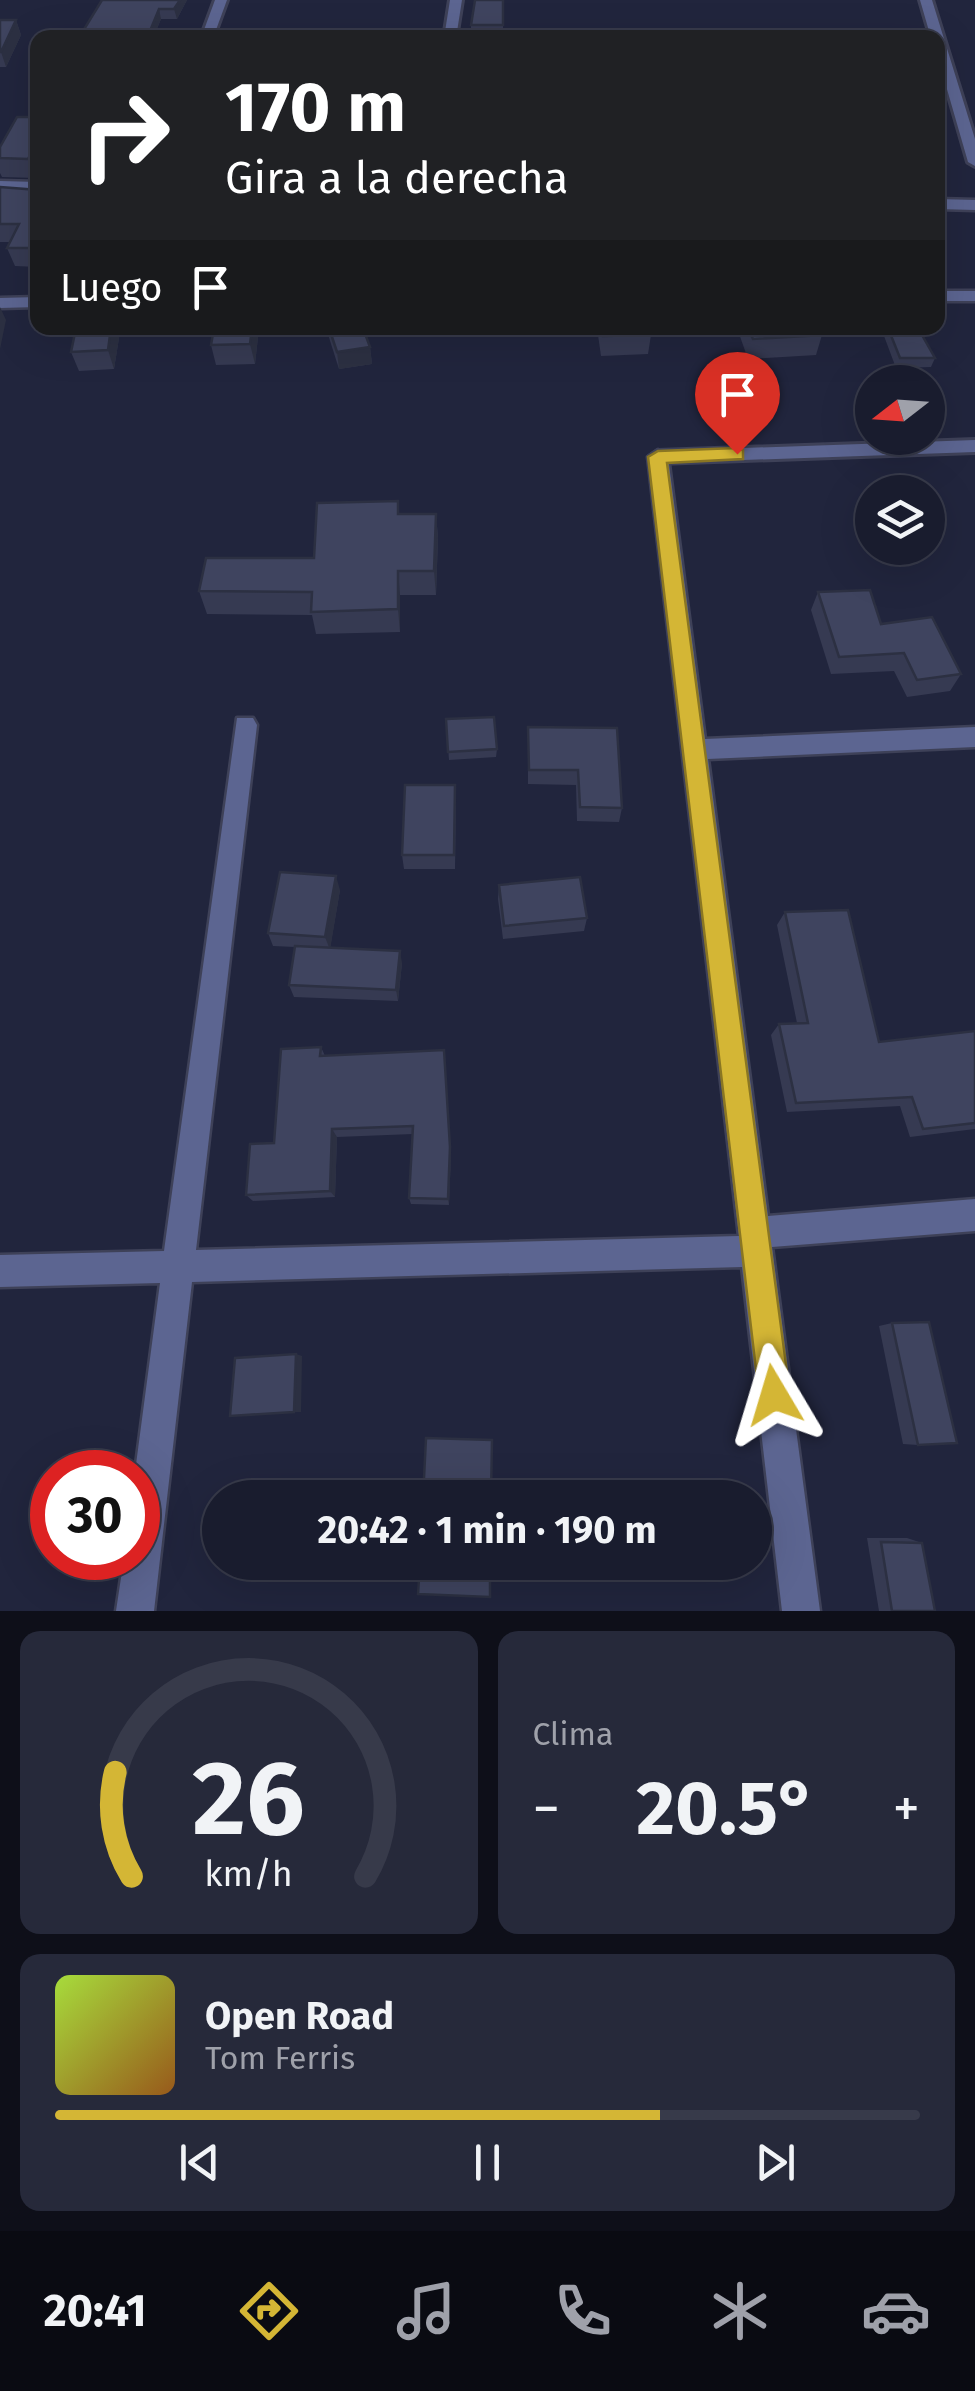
<!DOCTYPE html>
<html lang="es">
<meta charset="utf-8">
<style>
body{margin:0;font-family:"Fira Sans",sans-serif;background:#26293a;color:#f1f3f6;height:100vh;display:flex;flex-direction:column;font-size:38px;white-space:nowrap}
*{box-sizing:border-box;margin:0}
p{font-size:32px;color:#9fa1aa}
.icon{flex:none;width:55px;height:55px;fill:none;stroke:currentColor;stroke-width:2;stroke-linecap:round;stroke-linejoin:round}
.map{position:relative;height:1611px;overflow:hidden}
.side{display:flex;flex-direction:column;gap:20px;padding:20px;background:#0e0f19;flex:1}
.side>*{flex:none}
.banner{position:absolute;left:30px;top:30px;width:915px;height:305px;border-radius:20px;box-shadow:0 10px 40px #0002,0 0 0 2px #373a4a;background:#202124;color:#fff;overflow:hidden}
.needle{width:65px;rotate:253deg}
.buttons{position:absolute;left:855px;top:365px;display:grid;gap:20px}
.buttons a{display:grid;place-items:center;width:90px;height:90px;border-radius:50%;background:#191c2e;box-shadow:0 10px 40px #0002,0 0 0 2px #373a4a;font-size:50px}
.speed{position:absolute;left:30px;top:1450px;display:flex;gap:20px;font-size:50px;font-weight:700;text-align:center}
.speed>*{display:grid;place-content:center;width:130px;height:130px;border-radius:50%;background:#191c2e;box-shadow:0 10px 40px #0002,0 0 0 2px #373a4a;line-height:1}
.speed .limit{border:15px solid #d22;background:#fff;color:#111}
.pin{position:absolute;display:grid;place-items:center;width:85px;height:85px;color:#fff;margin:-102px -42px;border-radius:50% 50% 50% 0;rotate:-45deg;box-shadow:0 0 10px #0007}
.pin .icon{rotate:45deg}
.me{position:absolute;width:110px;margin:-55px;rotate:353deg;stroke-linejoin:round;filter:drop-shadow(0 0 8px #0008)}
.turn{display:flex;align-items:center;gap:35px;height:210px;padding:0 30px;font-size:45px}
.turn .icon{width:130px;height:130px;stroke-width:2.5}
.turn b{display:block;font-size:70px;line-height:85px}
.then{display:flex;align-items:center;height:95px;padding:0 30px;background:#0003;gap:20px;font-size:38px}
.big{font-size:75px;font-weight:700;line-height:1.1}
.side .card{flex:1;display:flex;flex-direction:column;justify-content:center;gap:15px;min-width:0;padding:0 35px;border-radius:20px;background:#26293a}
.side .dial{align-items:center;gap:0}
.dial svg{height:260px;overflow:visible;fill:none;stroke:#373a4a;stroke-width:7;stroke-linecap:round;text-anchor:middle}
.dial text{fill:#f1f3f6;stroke:none}
.song{display:flex;align-items:center;gap:30px}
.cover{width:120px;height:120px;border-radius:15px;background:linear-gradient(135deg,hsl(80 70% 55%),hsl(30 70% 35%))}
.played{height:10px;border-radius:5px;background:linear-gradient(90deg,#d4b635 70%,#373a4a 70%)}
.keys{display:flex;justify-content:space-around;direction:ltr}
.heat{display:flex;justify-content:space-between;align-items:center;font-size:55px;direction:ltr}
.side .tiles{flex:1;display:grid;gap:20px;grid-template-columns:1fr 1fr}
.card:last-child{grid-column:span 2}
.trip{position:absolute;left:202px;top:1480px;width:570px;height:100px;border-radius:50px;background:#191c2e;box-shadow:0 10px 40px #0002,0 0 0 2px #373a4a;font-weight:700;line-height:100px;text-align:center}
.tabs{display:flex;height:160px;justify-content:space-around;align-items:center;background:#0a0b12;color:#9fa1aa}
.tabs .icon{width:70px;height:70px}
.tabs .active{color:#d4b635}
.tabs b{font-size:45px;color:#f1f3f6}
.map>svg:first-child{display:block}
.lines{fill:none;stroke-linecap:round;stroke-linejoin:round}
.lane-casing{stroke:#3e4158;stroke-width:6}
.street-casing{stroke:#3e4158;stroke-width:5}
.lane{fill:#5c6591;fill-rule:evenodd}
.street{fill:#5c6591;fill-rule:evenodd}
.wall{fill:#363a52}
.shaded-wall{fill:#2c3042}
.building{fill:#3f445f;stroke:#2c3042;stroke-width:2.5}
.route{fill:#d4b635;stroke:#8a7622;stroke-width:2.5}
</style>
<div class="map">
<svg width="975" height="1611" viewBox="0 0 975 1611">
<rect width="100%" height="100%" fill="#21253d"/>
<g class="lines">
<!-- lane casing -->
<g class="lane-casing">
<g id="lane">
<polygon points="215,0 227,0 213,38 201,38"/>
<polygon points="450,0 462,0 456,38 444,38"/>
<polygon points="920,0 932,0 975,139 975,166 968,162 938,58 938,38 931,38"/>
<polygon points="975,440 975,452 658,463 649,457 658,451"/>
</g>
</g>
<!-- street casing -->
<g class="street-casing">
<g id="street">
<polygon points="0,181 38,182 38,192 0,191"/>
<polygon points="938,199 975,200 975,210 938,209"/>
<rect x="938" y="291" width="37" height="10"/>
<polygon points="38,297 38,307 0,308 0,298"/>
<polygon points="658,450 668,457 705,739 975,727 975,747 708,759 768,1216 975,1199 975,1231 772,1247 820,1611 782,1611 742,1267 192,1282 154,1611 116,1611 124,1558 138,1558 135,1472 160,1283 0,1287 0,1255 164,1251 237,718 253,718 257,725 196,1250 739,1236 648,457"/>
</g>
</g>
<!-- lane -->
<use href="#lane" class="lane"/>
<!-- street -->
<use href="#street" class="street"/>
</g>
<!-- wall -->
<g class="wall">
<polygon points="187,0 177,19 161,19 153,38 85,38 83,31"/>
<polygon points="503,0 503,35 471,35 471,25"/>
<polygon points="0,20 16,20 21,35 6,67 0,67"/>
<polygon points="17,117 35,178 2,177 0,173 0,147"/>
<polygon points="0,187 38,190 38,267 15,266 7,248 10,242 0,242"/>
<polygon points="76,328 119,328 120,332 114,369 79,371 71,352"/>
<polygon points="214,328 259,328 255,364 216,365 211,345"/>
<polygon points="326,328 363,328 370,347 372,364 339,369"/>
<polygon points="597,328 649,328 651,335 648,354 601,356"/>
<polygon points="737,328 818,328 822,335 816,355 748,359"/>
<polygon points="881,328 918,328 935,358 931,367 896,368"/>
<polygon points="398,501 399,514 436,514 438,538 436,595 400,595 400,632 316,634 312,615 207,614 199,591 314,558"/>
<polygon points="818,592 881,624 961,674 950,691 907,697 894,671 831,674 811,610"/>
<polygon points="446,719 497,749 496,757 449,760"/>
<polygon points="528,727 622,808 619,822 577,821 576,785 528,784"/>
<polygon points="456,800 455,869 404,869 402,855"/>
<polygon points="499,885 587,918 584,931 503,939 498,899"/>
<polygon points="340,890 330,948 402,963 398,1001 294,997 289,985 295,947 273,946 268,933"/>
<polygon points="785,912 879,1042 975,1031 975,1129 910,1137 900,1106 787,1112 771,1035 779,1024 797,1023 777,925"/>
<polygon points="321,1047 325,1056 451,1154 449,1205 411,1204 409,1198 413,1134 337,1137 335,1197 253,1201 246,1195 274,1143"/>
<polygon points="892,1323 918,1445 903,1444 879,1326"/>
<polygon points="867,1538 907,1538 922,1543 935,1611 879,1611"/>
</g>
<!-- shaded-wall -->
<g class="shaded-wall">
<polygon points="180,0 187,0 177,19 174,9"/>
<polygon points="159,9 161,19 153,38 151,38 150,31"/>
<polygon points="16,20 21,35 6,67 1,52"/>
<polygon points="38,142 38,174 35,178 28,159"/>
<polygon points="0,307 6,320 0,349"/>
<polygon points="111,328 119,328 120,332 114,369 108,350"/>
<polygon points="252,328 259,328 255,364 250,344"/>
<polygon points="370,347 372,364 339,369 337,352"/>
<polygon points="436,514 438,538 436,595 434,571"/>
<polygon points="398,571 400,595 400,632 398,609"/>
<polygon points="336,876 340,890 330,950 325,937"/>
<polygon points="400,951 402,963 398,1001 396,990"/>
<polygon points="445,1060 451,1154 449,1205 448,1199"/>
<polygon points="332,1129 337,1137 335,1197 330,1191"/>
<polygon points="296,1354 302,1356 301,1412 294,1412"/>
</g>
<!-- building -->
<g class="building">
<polygon points="102,0 180,0 174,9 159,9 150,31 83,31"/>
<polygon points="475,0 503,0 503,25 471,25"/>
<polygon points="0,20 16,20 1,52 0,52"/>
<polygon points="17,117 38,117 38,142 28,159 0,158 0,147"/>
<polygon points="0,187 38,190 38,248 7,248 19,224 0,224"/>
<polygon points="76,328 111,328 108,350 71,352"/>
<polygon points="214,328 252,328 250,344 211,345"/>
<polygon points="329,328 363,328 370,347 337,352"/>
<polygon points="602,328 649,328 651,335 603,336"/>
<polygon points="748,328 818,328 822,335 753,339"/>
<polygon points="888,328 918,328 935,358 900,358"/>
<polygon points="398,501 398,514 436,514 434,571 398,571 398,609 311,612 312,592 199,591 206,558 314,558 317,503"/>
<polygon points="870,590 881,624 932,617 961,674 917,680 904,653 839,657 818,592"/>
<polygon points="494,717 497,749 448,752 446,719"/>
<polygon points="528,727 617,728 622,808 580,807 578,770 529,770"/>
<polygon points="405,785 455,785 454,855 402,855"/>
<polygon points="280,872 336,876 325,937 268,933"/>
<polygon points="580,877 587,918 504,926 499,885"/>
<polygon points="848,910 879,1042 975,1031 975,1123 923,1129 912,1097 796,1103 779,1024 808,1023 785,912"/>
<polygon points="295,946 400,951 396,990 289,985"/>
<polygon points="321,1047 320,1056 444,1050 450,1147 448,1199 409,1198 413,1126 332,1129 330,1191 246,1195 250,1144 274,1143 281,1049"/>
<polygon points="929,1322 957,1443 918,1445 892,1323"/>
<polygon points="296,1354 294,1412 230,1416 235,1358"/>
<polygon points="426,1438 492,1440 491,1498 423,1498"/>
<polygon points="881,1542 922,1543 935,1611 892,1611"/>
<polygon points="420,1562 490,1562 490,1597 418,1594"/>
</g>
<!-- route -->
<polygon class="route" points="737,448 743,450 743,459 667,463 790,1395 785,1406 774,1410 763,1406 759,1395 648,457 658,451"/>
</svg>
<div class="buttons">
<a><svg class="needle" viewBox="-14 -14 28 28"><path d="M0-13l5 13h-10z" fill="#e53935"/><path d="M0 13l5-13h-10z" fill="#9fa1aa"/></svg></a>
<a><svg class="icon" aria-label="layers" viewBox="0 0 24 24"><path d="M12 4l9 5-9 5-9-5zM3 14l9 5 9-5"/></svg></a>
</div>
<div class="speed"><div class="limit">30</div></div>
<div class="pin" style="left:737px;top:454px;background:#d93025"><svg class="icon" aria-label="arrive" viewBox="0 0 24 24"><path d="M6 21V4h12l-3 4 3 4H6"/></svg></div>
<svg class="me" style="left:774px;top:1395px" viewBox="-20 -20 40 40"><path d="M0-17L14 15 0 8-14 15z" fill="#d4b635" stroke="#fff" stroke-width="4"/></svg>
<div class="trip">20:42 · 1 min · 190 m</div>
<div class="banner">
<div class="turn"><svg class="icon" aria-label="right" viewBox="0 0 24 24"><path d="M7 20v-9h11M14 6l5 5-5 5"/></svg><div><b>170 m</b>Gira a la derecha</div></div>
<div class="then">Luego<svg class="icon" aria-label="arrive" viewBox="0 0 24 24"><path d="M6 21V4h12l-3 4 3 4H6"/></svg></div>
</div>
</div>
<section class="side">
<div class="tiles">
<div class="card dial"><svg viewBox="0 0 100 80">
<path d="M14 69A42 42 0 1 1 86 69"/>
<path d="M14 69A42 42 0 0 1 9 37" stroke="#d4b635"/>
<text x="50" y="56" font-size="32" font-weight="700">26</text>
<text x="50" y="72" font-size="11">km/h</text>
</svg></div>
<div class="card"><p>Clima</p>
<div class="heat"><a>−</a><b class="big">20.5°</b><a>+</a></div>
</div>
<div class="card">
<div class="song"><i class="cover"></i><div><b>Open Road</b><p>Tom Ferris</p></div></div>
<div class="played"></div>
<div class="keys"><svg class="icon" aria-label="previous" viewBox="0 0 24 24"><path d="M18 5L8 12l10 7zM5 5v14"/></svg><svg class="icon" aria-label="pause" viewBox="0 0 24 24"><path d="M8 5v14M16 5v14"/></svg><svg class="icon" aria-label="next" viewBox="0 0 24 24"><path d="M6 5l10 7-10 7zM19 5v14"/></svg></div>
</div>
</div>
</section>
<nav class="tabs">
<b>20:41</b>
<svg class="icon active" aria-label="directions" viewBox="0 0 24 24"><path d="M12 3l9 9-9 9-9-9zM9 14v-3h6M13 9l2 2-2 2"/></svg>
<svg class="icon" aria-label="music" viewBox="0 0 24 24"><path d="M9 18V5l10-2v13"/><circle cx="6" cy="18" r="3"/><circle cx="16" cy="16" r="3"/></svg>
<svg class="icon" aria-label="phone" viewBox="0 0 24 24"><path d="M5 4h4l2 5-3 2q2 4 5 5l2-3 5 2v4C11 20 4 13 5 4z"/></svg>
<svg class="icon" aria-label="climate" viewBox="0 0 24 24"><path d="M12 3v18M4 7l16 10M4 17L20 7"/></svg>
<svg class="icon" aria-label="car" viewBox="0 0 24 24"><path d="M5 17H2v-5l4-1 3-4h7l3 4 3 1v5h-3M9 17h6M6 11h13"/><circle cx="7" cy="17" r="2"/><circle cx="17" cy="17" r="2"/></svg>
</nav>
